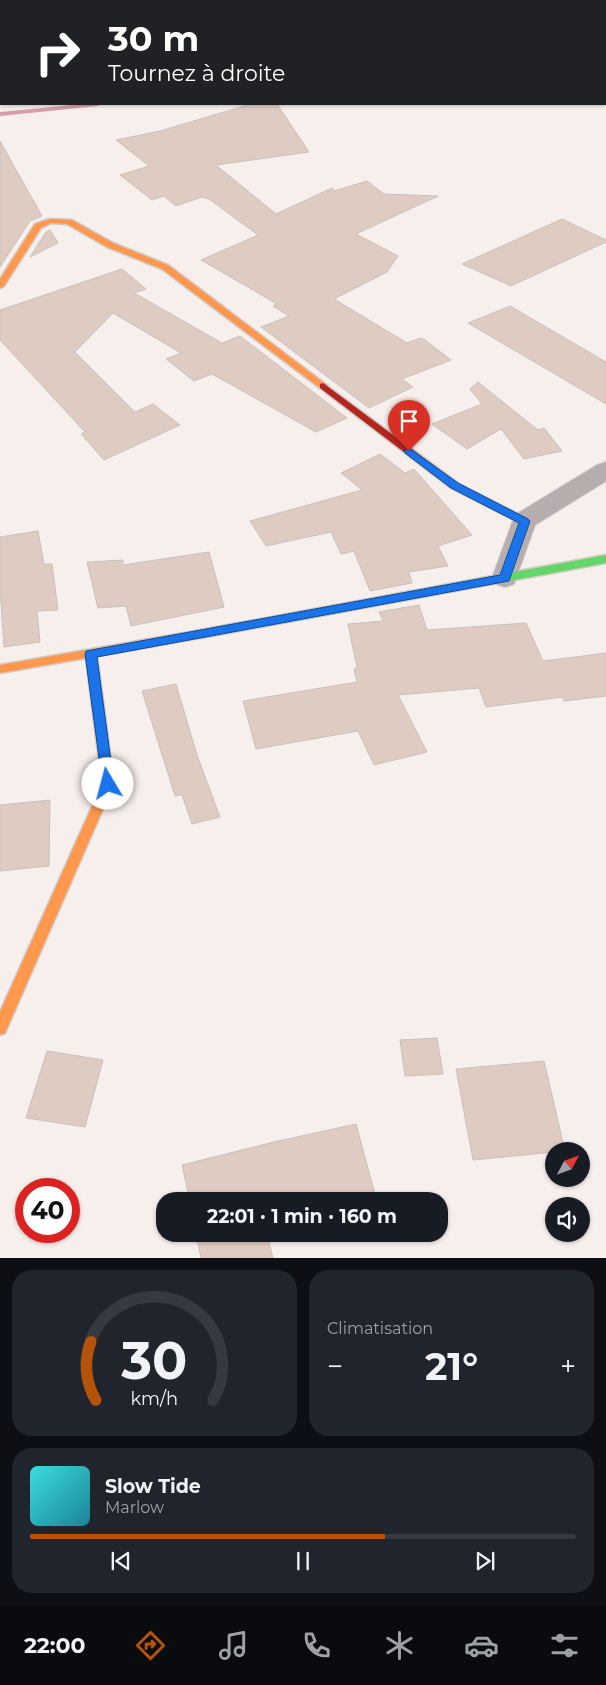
<!DOCTYPE html>
<html lang="fr">
<meta charset="utf-8">
<style>
body{margin:0;font-family:Montserrat,sans-serif;background:#20242c;color:#f1f3f6;height:100vh;display:flex;flex-direction:column;font-size:19px;white-space:nowrap}
*{box-sizing:border-box;margin:0}
p{font-size:16px;color:#9ea1a6}
.icon{flex:none;width:28px;height:28px;fill:none;stroke:currentColor;stroke-width:2;stroke-linecap:round;stroke-linejoin:round}
.map{position:relative;height:1258px;overflow:hidden}
.sheet{display:flex;flex-direction:column;gap:12px;padding:12px;background:#0d0f14;flex:1}
.sheet>*{flex:none}
.guide{position:absolute;left:0px;top:0px;width:606px;height:105px;box-shadow:0 1px 4px #0004;background:#202124;color:#fff;overflow:hidden}
.needle{width:32px;rotate:49deg}
.buttons{position:absolute;left:545px;top:1142px;display:grid;gap:10px}
.buttons a{display:grid;place-items:center;width:45px;height:45px;border-radius:50%;background:#171b24;box-shadow:0 1px 4px #0004;font-size:25px}
.speed{position:absolute;left:15px;top:1178px;display:flex;gap:10px;font-size:25px;font-weight:700;text-align:center}
.speed>*{display:grid;place-content:center;width:65px;height:65px;border-radius:50%;background:#171b24;box-shadow:0 1px 4px #0004;line-height:1}
.speed .limit{border:8px solid #d22;background:#fff;color:#111}
.pin{position:absolute;display:grid;place-items:center;width:42px;height:42px;color:#fff;margin:-51px -21px;border-radius:50% 50% 50% 0;rotate:-45deg;box-shadow:0 0 5px #0007}
.pin .icon{rotate:45deg}
.me{position:absolute;width:55px;margin:-28px;rotate:352deg;stroke-linejoin:round;filter:drop-shadow(0 0 4px #0008)}
.turn{display:flex;align-items:center;gap:18px;height:105px;padding:0 25px;font-size:22px}
.turn .icon{width:65px;height:65px;stroke-width:2.5}
.turn b{display:block;font-size:35px;line-height:42px}
.big{font-size:38px;font-weight:700;line-height:1.1}
.sheet .tile{flex:1;display:flex;flex-direction:column;justify-content:center;gap:8px;min-width:0;padding:0 18px;border-radius:20px;background:#20242c}
.sheet .dial{align-items:center;gap:0}
.dial svg{height:130px;overflow:visible;fill:none;stroke:#363941;stroke-width:7;stroke-linecap:round;text-anchor:middle}
.dial text{fill:#f1f3f6;stroke:none}
.song{display:flex;align-items:center;gap:15px}
.cover{width:60px;height:60px;border-radius:8px;background:linear-gradient(135deg,hsl(180 70% 55%),hsl(190 70% 35%))}
.played{height:5px;border-radius:2px;background:linear-gradient(90deg,#b45309 65%,#363941 65%)}
.keys{display:flex;justify-content:space-around;direction:ltr}
.heat{display:flex;justify-content:space-between;align-items:center;font-size:28px;direction:ltr}
.sheet .tiles{flex:1;display:grid;gap:12px;grid-template-columns:1fr 1fr}
.tile:last-child{grid-column:span 2}
.trip{position:absolute;left:156px;top:1192px;width:292px;height:50px;border-radius:20px;background:#171b24;box-shadow:0 1px 4px #0004;font-weight:700;line-height:50px;text-align:center}
.tabs{display:flex;height:80px;justify-content:space-around;align-items:center;background:#090b0e;color:#9ea1a6}
.tabs .icon{width:35px;height:35px}
.tabs .selected{color:#b45309}
.tabs b{font-size:22px;color:#f1f3f6}
.map>svg:first-child{display:block}
.lines{fill:none;stroke-linecap:round;stroke-linejoin:round}
.stream{fill:#d79cac;fill-rule:evenodd}
.building{fill:#deccc2;stroke:#cac1bc}
.street-casing{stroke:#d1cac7;stroke-width:2}
.fast-casing{stroke:#d1cac7;stroke-width:3}
.slow-casing{stroke:#d1cac7;stroke-width:3}
.jam-casing{stroke:#d1cac7;stroke-width:3}
.street{fill:#b6aeae;fill-rule:evenodd}
.fast{fill:#63d668;fill-rule:evenodd}
.slow{fill:#ff974d;fill-rule:evenodd}
.jam{fill:#b3261e;fill-rule:evenodd}
.route{fill:#1a73e8;stroke:#114b97}
</style>
<div class="map">
<svg width="606" height="1258" viewBox="0 0 606 1258">
<rect width="100%" height="100%" fill="#f7efec"/>
<g class="lines">
<!-- stream -->
<polygon class="stream" points="83,104 101,104 98,106 0,116 0,112"/>
</g>
<!-- building -->
<g class="building">
<polygon points="251,104 277,104 309,152 216,165 276,214 332,188 334,191 367,181 384,194 438,196 356,234 398,256 387,272 334,299 407,343 421,338 425,340 451,360 402,379 413,387 369,408 261,327 289,316 273,306 277,304 201,260 258,235 209,199 202,197 176,206 164,196 152,200 120,175 149,166 116,140 160,131"/>
<polygon points="0,141 42,216 30,221 0,267"/>
<polygon points="562,219 606,240 606,242 511,286 462,264"/>
<polygon points="50,230 58,243 30,257 46,232"/>
<polygon points="122,269 146,289 134,293 222,343 240,336 347,418 316,432 212,374 194,381 166,359 181,353 113,313 75,352 135,412 153,404 180,425 104,460 81,434 85,432 0,340 0,310"/>
<polygon points="510,306 606,362 606,404 468,323"/>
<polygon points="478,382 538,430 544,428 562,451 524,459 501,429 467,449 432,424 482,404 470,389"/>
<polygon points="380,454 405,473 414,469 472,535 438,546 448,566 409,572 412,583 370,591 354,551 341,554 331,532 266,546 250,521 362,490 341,473"/>
<polygon points="38,531 44,564 52,564 58,610 37,611 40,642 4,647 0,588 0,537"/>
<polygon points="209,552 224,607 131,626 126,606 98,608 87,562 123,560 123,565"/>
<polygon points="419,605 427,630 526,623 543,661 606,653 606,696 564,701 563,697 486,707 479,688 398,695 427,752 374,765 358,731 256,749 243,701 357,682 354,669 357,668 348,624 383,621 379,612"/>
<polygon points="176,684 197,755 220,817 192,824 182,795 175,796 142,691"/>
<polygon points="50,800 49,866 0,871 0,805"/>
<polygon points="437,1038 443,1074 405,1076 400,1040"/>
<polygon points="47,1051 103,1060 85,1127 26,1118"/>
<polygon points="544,1061 565,1151 473,1160 456,1069"/>
<polygon points="356,1124 376,1198 363,1201 190,1201 182,1165 274,1142"/>
<polygon points="196,1234 267,1234 273,1258 201,1258"/>
</g>
<g class="lines">
<!-- street casing -->
<g class="street-casing">
<polygon id="street" points="606,462 606,481 535,525 514,584 505,587 496,584 492,578 515,515 597,465"/>
</g>
<!-- fast casing -->
<g class="fast-casing">
<polygon id="fast" points="606,555 606,563 201,638 195,634 201,630"/>
</g>
<!-- slow casing -->
<g class="slow-casing">
<g id="slow">
<polygon points="50,219 72,220 113,243 168,265 328,386 326,388 320,388 162,269 107,247 67,224 51,223 41,228 4,286 0,288 0,279 35,224"/>
<polygon points="201,630 205,631 207,634 205,637 97,656 114,784 5,1033 0,1035 0,1012 102,784 86,658 0,673 0,665"/>
</g>
</g>
<!-- jam casing -->
<g class="jam-casing">
<polygon id="jam" points="323,383 459,484 528,519 529,521 528,523 520,523 451,488 320,388 320,384"/>
</g>
<!-- street -->
<use href="#street" class="street"/>
<!-- fast -->
<use href="#fast" class="fast"/>
<!-- slow -->
<use href="#slow" class="slow"/>
<!-- jam -->
<use href="#jam" class="jam"/>
</g>
<!-- route -->
<polygon class="route" points="409,448 458,483 528,519 530,521 509,581 97,657 114,784 112,787 103,787 85,654 86,651 500,575 519,523 451,488 405,453 404,451"/>
</svg>
<div class="buttons">
<a><svg class="needle" viewBox="-14 -14 28 28"><path d="M0-13l5 13h-10z" fill="#e53935"/><path d="M0 13l5-13h-10z" fill="#9ea1a6"/></svg></a>
<a><svg class="icon" aria-label="sound" viewBox="0 0 24 24"><path d="M4 9h4l5-4v14l-5-4H4zM17 9q2 3 0 6"/></svg></a>
</div>
<div class="speed"><div class="limit">40</div></div>
<div class="pin" style="left:409px;top:451px;background:#d93025"><svg class="icon" aria-label="arrive" viewBox="0 0 24 24"><path d="M6 21V4h12l-3 4 3 4H6"/></svg></div>
<svg class="me" style="left:108px;top:784px" viewBox="-20 -20 40 40"><circle r="19" fill="#fff"/><path d="M0-13L10 11 0 6-10 11z" fill="#1a73e8"/></svg>
<div class="trip">22:01 · 1 min · 160 m</div>
<div class="guide">
<div class="turn"><svg class="icon" aria-label="right" viewBox="0 0 24 24"><path d="M7 20v-9h11M14 6l5 5-5 5"/></svg><div><b>30 m</b>Tournez à droite</div></div>
</div>
</div>
<section class="sheet">
<div class="tiles">
<div class="tile dial"><svg viewBox="0 0 100 80">
<path d="M14 69A42 42 0 1 1 86 69"/>
<path d="M14 69A42 42 0 0 1 11 33" stroke="#b45309"/>
<text x="50" y="56" font-size="32" font-weight="700">30</text>
<text x="50" y="72" font-size="11">km/h</text>
</svg></div>
<div class="tile"><p>Climatisation</p>
<div class="heat"><a>−</a><b class="big">21°</b><a>+</a></div>
</div>
<div class="tile">
<div class="song"><i class="cover"></i><div><b>Slow Tide</b><p>Marlow</p></div></div>
<div class="played"></div>
<div class="keys"><svg class="icon" aria-label="previous" viewBox="0 0 24 24"><path d="M18 5L8 12l10 7zM5 5v14"/></svg><svg class="icon" aria-label="pause" viewBox="0 0 24 24"><path d="M8 5v14M16 5v14"/></svg><svg class="icon" aria-label="next" viewBox="0 0 24 24"><path d="M6 5l10 7-10 7zM19 5v14"/></svg></div>
</div>
</div>
</section>
<nav class="tabs">
<b>22:00</b>
<svg class="icon selected" aria-label="directions" viewBox="0 0 24 24"><path d="M12 3l9 9-9 9-9-9zM9 14v-3h6M13 9l2 2-2 2"/></svg>
<svg class="icon" aria-label="music" viewBox="0 0 24 24"><path d="M9 18V5l10-2v13"/><circle cx="6" cy="18" r="3"/><circle cx="16" cy="16" r="3"/></svg>
<svg class="icon" aria-label="phone" viewBox="0 0 24 24"><path d="M5 4h4l2 5-3 2q2 4 5 5l2-3 5 2v4C11 20 4 13 5 4z"/></svg>
<svg class="icon" aria-label="climate" viewBox="0 0 24 24"><path d="M12 3v18M4 7l16 10M4 17L20 7"/></svg>
<svg class="icon" aria-label="car" viewBox="0 0 24 24"><path d="M5 17H2v-5l4-1 3-4h7l3 4 3 1v5h-3M9 17h6M6 11h13"/><circle cx="7" cy="17" r="2"/><circle cx="17" cy="17" r="2"/></svg>
<svg class="icon" aria-label="filters" viewBox="0 0 24 24"><path d="M4 7h16M4 17h16"/><circle cx="9" cy="7" r="2"/><circle cx="15" cy="17" r="2"/></svg>
</nav>
